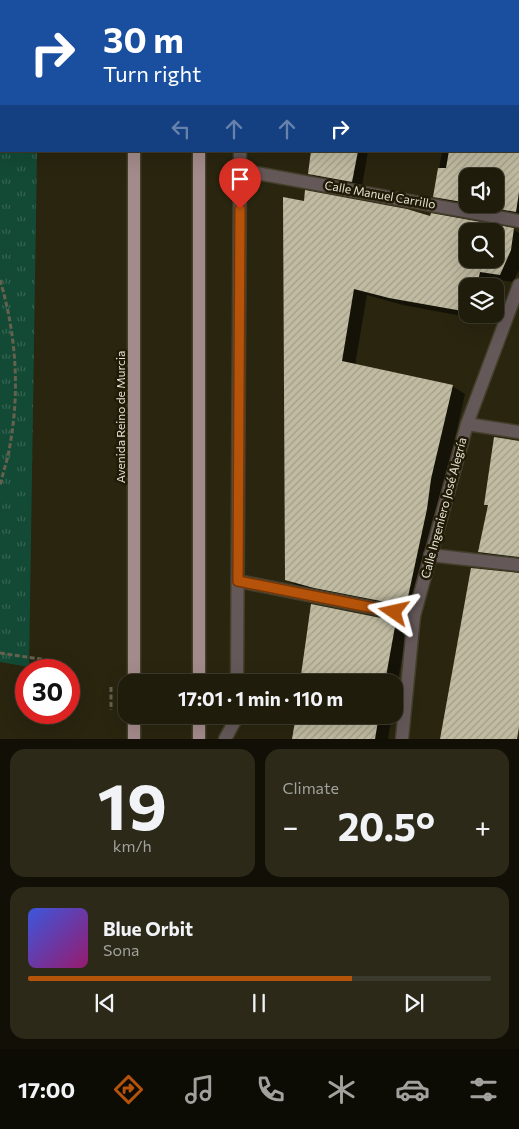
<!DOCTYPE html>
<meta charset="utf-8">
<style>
body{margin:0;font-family:Commissioner,sans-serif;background:#2c2919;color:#f1f3f6;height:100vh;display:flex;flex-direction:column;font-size:19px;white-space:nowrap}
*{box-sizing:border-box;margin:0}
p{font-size:16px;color:#a1a19d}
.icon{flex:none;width:28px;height:28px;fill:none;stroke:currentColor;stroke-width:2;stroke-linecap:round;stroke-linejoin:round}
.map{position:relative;height:739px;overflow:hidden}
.details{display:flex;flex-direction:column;gap:10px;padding:10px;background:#110f06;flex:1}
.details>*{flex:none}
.guide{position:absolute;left:0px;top:0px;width:520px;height:152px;box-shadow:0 5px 20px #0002,0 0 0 1px #3c3a2c;background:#1a4fa0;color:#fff;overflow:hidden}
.fabs{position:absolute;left:459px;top:168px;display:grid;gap:10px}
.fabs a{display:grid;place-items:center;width:45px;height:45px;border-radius:10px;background:#1f1c0b;box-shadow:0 5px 20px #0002,0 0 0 1px #3c3a2c;font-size:25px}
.speed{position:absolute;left:15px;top:659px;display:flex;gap:10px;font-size:25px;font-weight:700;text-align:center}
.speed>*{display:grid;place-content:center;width:65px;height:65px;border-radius:50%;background:#1f1c0b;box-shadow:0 5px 20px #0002,0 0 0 1px #3c3a2c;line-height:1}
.speed .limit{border:8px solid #d22;background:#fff;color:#111}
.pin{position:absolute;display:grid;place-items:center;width:42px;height:42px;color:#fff;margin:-51px -21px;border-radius:50% 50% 50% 0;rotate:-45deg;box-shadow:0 0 5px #0007}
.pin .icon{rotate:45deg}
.me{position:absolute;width:55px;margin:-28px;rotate:281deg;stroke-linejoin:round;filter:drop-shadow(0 0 4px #0008)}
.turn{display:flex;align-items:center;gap:18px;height:105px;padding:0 20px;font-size:22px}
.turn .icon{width:65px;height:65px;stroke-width:2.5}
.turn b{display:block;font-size:35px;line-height:42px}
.lanes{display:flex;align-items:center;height:48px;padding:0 20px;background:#0003;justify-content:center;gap:25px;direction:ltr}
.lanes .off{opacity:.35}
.big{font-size:38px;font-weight:700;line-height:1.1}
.details .card{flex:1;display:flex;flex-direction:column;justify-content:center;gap:8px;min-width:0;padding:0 18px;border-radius:15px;background:#2c2919}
.details .dial{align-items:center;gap:0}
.dial b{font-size:65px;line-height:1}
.song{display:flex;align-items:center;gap:15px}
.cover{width:60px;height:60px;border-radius:8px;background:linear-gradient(135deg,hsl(230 70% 55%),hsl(320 70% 35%))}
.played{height:5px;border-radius:2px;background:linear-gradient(90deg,#b45309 70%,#3c3a2c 70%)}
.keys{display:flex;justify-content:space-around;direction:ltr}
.heat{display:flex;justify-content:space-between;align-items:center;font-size:28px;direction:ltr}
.details .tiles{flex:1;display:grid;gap:10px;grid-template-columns:1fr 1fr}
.card:last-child{grid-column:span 2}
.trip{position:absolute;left:118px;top:674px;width:285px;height:50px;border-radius:15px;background:#1f1c0b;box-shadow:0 5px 20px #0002,0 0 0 1px #3c3a2c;font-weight:700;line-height:50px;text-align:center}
.dock{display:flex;height:80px;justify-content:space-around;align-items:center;background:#0c0b04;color:#a1a19d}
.dock .icon{width:35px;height:35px}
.dock .current{color:#b45309}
.dock b{font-size:22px;color:#f1f3f6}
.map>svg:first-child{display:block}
.park{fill:url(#park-tufts)}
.shadow{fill:#0007;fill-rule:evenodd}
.building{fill:url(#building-hatch);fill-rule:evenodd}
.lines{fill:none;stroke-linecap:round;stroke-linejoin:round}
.minor-casing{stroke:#433f2b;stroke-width:15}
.major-casing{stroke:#433f2b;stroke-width:15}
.path{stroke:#65614e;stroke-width:3;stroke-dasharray:5 2.5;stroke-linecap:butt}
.minor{stroke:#655858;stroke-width:12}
.major{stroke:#a48b8b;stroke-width:12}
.route-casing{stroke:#753606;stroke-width:12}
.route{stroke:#b45309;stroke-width:9}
.labels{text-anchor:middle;stroke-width:5;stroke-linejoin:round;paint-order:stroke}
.street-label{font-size:12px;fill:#e4e1d4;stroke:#201b06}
</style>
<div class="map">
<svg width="519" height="739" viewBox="0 0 519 739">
<defs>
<pattern id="park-tufts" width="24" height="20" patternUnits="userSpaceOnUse" patternTransform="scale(1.25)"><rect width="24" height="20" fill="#134a36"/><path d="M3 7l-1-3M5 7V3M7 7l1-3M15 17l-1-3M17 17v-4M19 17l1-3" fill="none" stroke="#356452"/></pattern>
<pattern id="building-hatch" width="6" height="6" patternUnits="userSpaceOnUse" patternTransform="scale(1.25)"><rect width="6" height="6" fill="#c0bba1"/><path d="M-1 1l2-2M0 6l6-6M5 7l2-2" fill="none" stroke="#a19d89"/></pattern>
</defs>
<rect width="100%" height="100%" fill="#29250f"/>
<!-- park -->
<polygon class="park" points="0,0 39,0 1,1 1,151 37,151 29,667 0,662"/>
<!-- shadow -->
<g class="shadow">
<path d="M 493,0 L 519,0 L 519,216 L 445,202 L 435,196 L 442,151 L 519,151 L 519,1 L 492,1 ZM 468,176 L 495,176 L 495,204 L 468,204 Z"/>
<polygon points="312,151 368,151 362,187 319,179 309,173"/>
<path d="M 305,202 L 431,218 L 514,230 L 519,233 L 519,270 L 513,282 L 493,279 L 491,286 L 468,286 L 468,314 L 485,314 L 483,320 L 403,305 L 367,295 L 355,365 L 452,386 L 465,394 L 444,487 L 419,613 L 328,595 L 300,587 L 286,579 ZM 468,231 L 495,231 L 495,259 L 468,259 Z"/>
<polygon points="519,442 519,562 491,559 479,552 489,507 485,504"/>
<polygon points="312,605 395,622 407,628 394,704 394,682 301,682"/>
<polygon points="297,715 392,715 388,739 293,739"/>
</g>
<!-- building -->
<g class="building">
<polygon points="311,151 358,151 352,182 308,174"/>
<polygon points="449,151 519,151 519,192 516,212 470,204 495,204 495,176 468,176 468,203 433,197 438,168 446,168"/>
<path d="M 305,190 L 407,209 L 430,216 L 431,213 L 514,228 L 511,250 L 500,275 L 480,272 L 477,286 L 468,286 L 468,312 L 389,298 L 354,289 L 342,361 L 453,385 L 431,479 L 427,509 L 406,606 L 314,588 L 285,580 L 283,197 L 304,201 ZM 468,231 L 495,231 L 495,259 L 468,259 Z"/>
<polygon points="494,437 519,441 519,557 478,552 488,505 484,505"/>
<polygon points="471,568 519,573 519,727 517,739 440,739"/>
<polygon points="311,604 396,621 385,682 300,682"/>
<polygon points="296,715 379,715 375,739 292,739"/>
</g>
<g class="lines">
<!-- minor casing -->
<g class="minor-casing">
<g id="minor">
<polyline points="241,1 241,0"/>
<polyline points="391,1 391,0"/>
<polyline points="240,170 519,221"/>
<polyline points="467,424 519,432"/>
<polyline points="430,555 519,565"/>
<polyline points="238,581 414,616"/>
<polyline points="237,682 240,151"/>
<polyline points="225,739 237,717"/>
<polyline points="402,739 414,616 467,424 519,285"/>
</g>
</g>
<!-- major casing -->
<g class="major-casing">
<g id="major">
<polyline points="199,0 199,1"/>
<polyline points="134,1 134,0"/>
<polyline points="199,151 199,682"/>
<polyline points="134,682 134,151"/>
<polyline points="199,715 199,739"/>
<polyline points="134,739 134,715"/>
</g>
</g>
<!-- path -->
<g class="path">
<polyline points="0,60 1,59"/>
<path d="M 0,280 C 16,333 20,390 10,445 C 8,459 3,472 0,486"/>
<polyline points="0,653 53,661"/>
<polyline points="111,687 111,710"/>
</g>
<!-- minor -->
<use href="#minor" class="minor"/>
<!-- major -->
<use href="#major" class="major"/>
</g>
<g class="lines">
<!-- route casing -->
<g class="route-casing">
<polyline id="route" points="240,209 238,581 394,612"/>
</g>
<!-- route -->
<use href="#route" class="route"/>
</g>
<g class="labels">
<!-- street labels -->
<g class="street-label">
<text transform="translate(380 195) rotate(10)" y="4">Calle Manuel Carrillo</text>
<text transform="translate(121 417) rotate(-90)" y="4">Avenida Reino de Murcia</text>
<text transform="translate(444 508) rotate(-75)" y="4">Calle Ingeniero José Alegría</text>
</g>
</g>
</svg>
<div class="fabs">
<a><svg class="icon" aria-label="sound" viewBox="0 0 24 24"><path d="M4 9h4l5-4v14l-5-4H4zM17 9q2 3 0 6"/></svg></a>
<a><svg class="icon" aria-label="search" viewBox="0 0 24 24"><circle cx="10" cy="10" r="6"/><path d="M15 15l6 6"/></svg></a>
<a><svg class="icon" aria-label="layers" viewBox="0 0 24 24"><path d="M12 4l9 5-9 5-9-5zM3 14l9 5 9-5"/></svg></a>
</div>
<div class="speed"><div class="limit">30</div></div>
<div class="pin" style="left:240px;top:209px;background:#d93025"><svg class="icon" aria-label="arrive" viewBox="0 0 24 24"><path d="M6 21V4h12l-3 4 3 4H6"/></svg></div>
<svg class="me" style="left:394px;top:612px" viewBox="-20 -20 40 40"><path d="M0-17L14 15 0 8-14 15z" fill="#b45309" stroke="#fff" stroke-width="4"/></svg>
<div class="trip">17:01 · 1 min · 110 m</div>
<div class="guide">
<div class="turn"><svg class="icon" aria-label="right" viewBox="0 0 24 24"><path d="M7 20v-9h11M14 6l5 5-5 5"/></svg><div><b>30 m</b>Turn right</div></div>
<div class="lanes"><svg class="icon off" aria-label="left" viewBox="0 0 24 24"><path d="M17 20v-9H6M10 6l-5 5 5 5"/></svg><svg class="icon off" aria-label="ahead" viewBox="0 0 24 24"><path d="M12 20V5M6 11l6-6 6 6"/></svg><svg class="icon off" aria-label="ahead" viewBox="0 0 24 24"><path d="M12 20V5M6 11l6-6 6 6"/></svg><svg class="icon" aria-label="right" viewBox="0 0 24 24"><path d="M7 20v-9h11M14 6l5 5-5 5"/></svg></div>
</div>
</div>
<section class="details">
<div class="tiles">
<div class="card dial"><b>19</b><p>km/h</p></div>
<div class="card"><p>Climate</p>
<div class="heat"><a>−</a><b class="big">20.5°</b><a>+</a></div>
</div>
<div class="card">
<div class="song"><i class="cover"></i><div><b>Blue Orbit</b><p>Sona</p></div></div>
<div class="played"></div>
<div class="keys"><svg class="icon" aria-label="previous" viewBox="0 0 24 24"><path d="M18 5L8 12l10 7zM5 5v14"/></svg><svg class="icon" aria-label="pause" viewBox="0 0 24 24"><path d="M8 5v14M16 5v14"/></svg><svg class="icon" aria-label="next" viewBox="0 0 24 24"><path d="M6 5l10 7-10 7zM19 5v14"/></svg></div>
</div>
</div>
</section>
<nav class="dock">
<b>17:00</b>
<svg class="icon current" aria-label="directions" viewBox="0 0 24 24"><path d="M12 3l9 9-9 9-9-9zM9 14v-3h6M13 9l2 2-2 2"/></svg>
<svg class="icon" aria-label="music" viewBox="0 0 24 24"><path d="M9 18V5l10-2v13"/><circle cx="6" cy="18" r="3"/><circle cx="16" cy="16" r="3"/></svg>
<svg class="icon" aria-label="phone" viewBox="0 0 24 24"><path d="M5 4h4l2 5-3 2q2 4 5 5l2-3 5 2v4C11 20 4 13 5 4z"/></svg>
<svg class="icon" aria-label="climate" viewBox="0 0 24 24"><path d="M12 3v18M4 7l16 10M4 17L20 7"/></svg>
<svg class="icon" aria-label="car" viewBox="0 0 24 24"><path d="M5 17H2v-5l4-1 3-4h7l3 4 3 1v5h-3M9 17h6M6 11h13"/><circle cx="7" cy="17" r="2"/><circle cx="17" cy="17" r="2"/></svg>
<svg class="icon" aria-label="filters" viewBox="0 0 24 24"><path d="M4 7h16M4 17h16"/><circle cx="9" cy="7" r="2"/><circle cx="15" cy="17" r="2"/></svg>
</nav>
